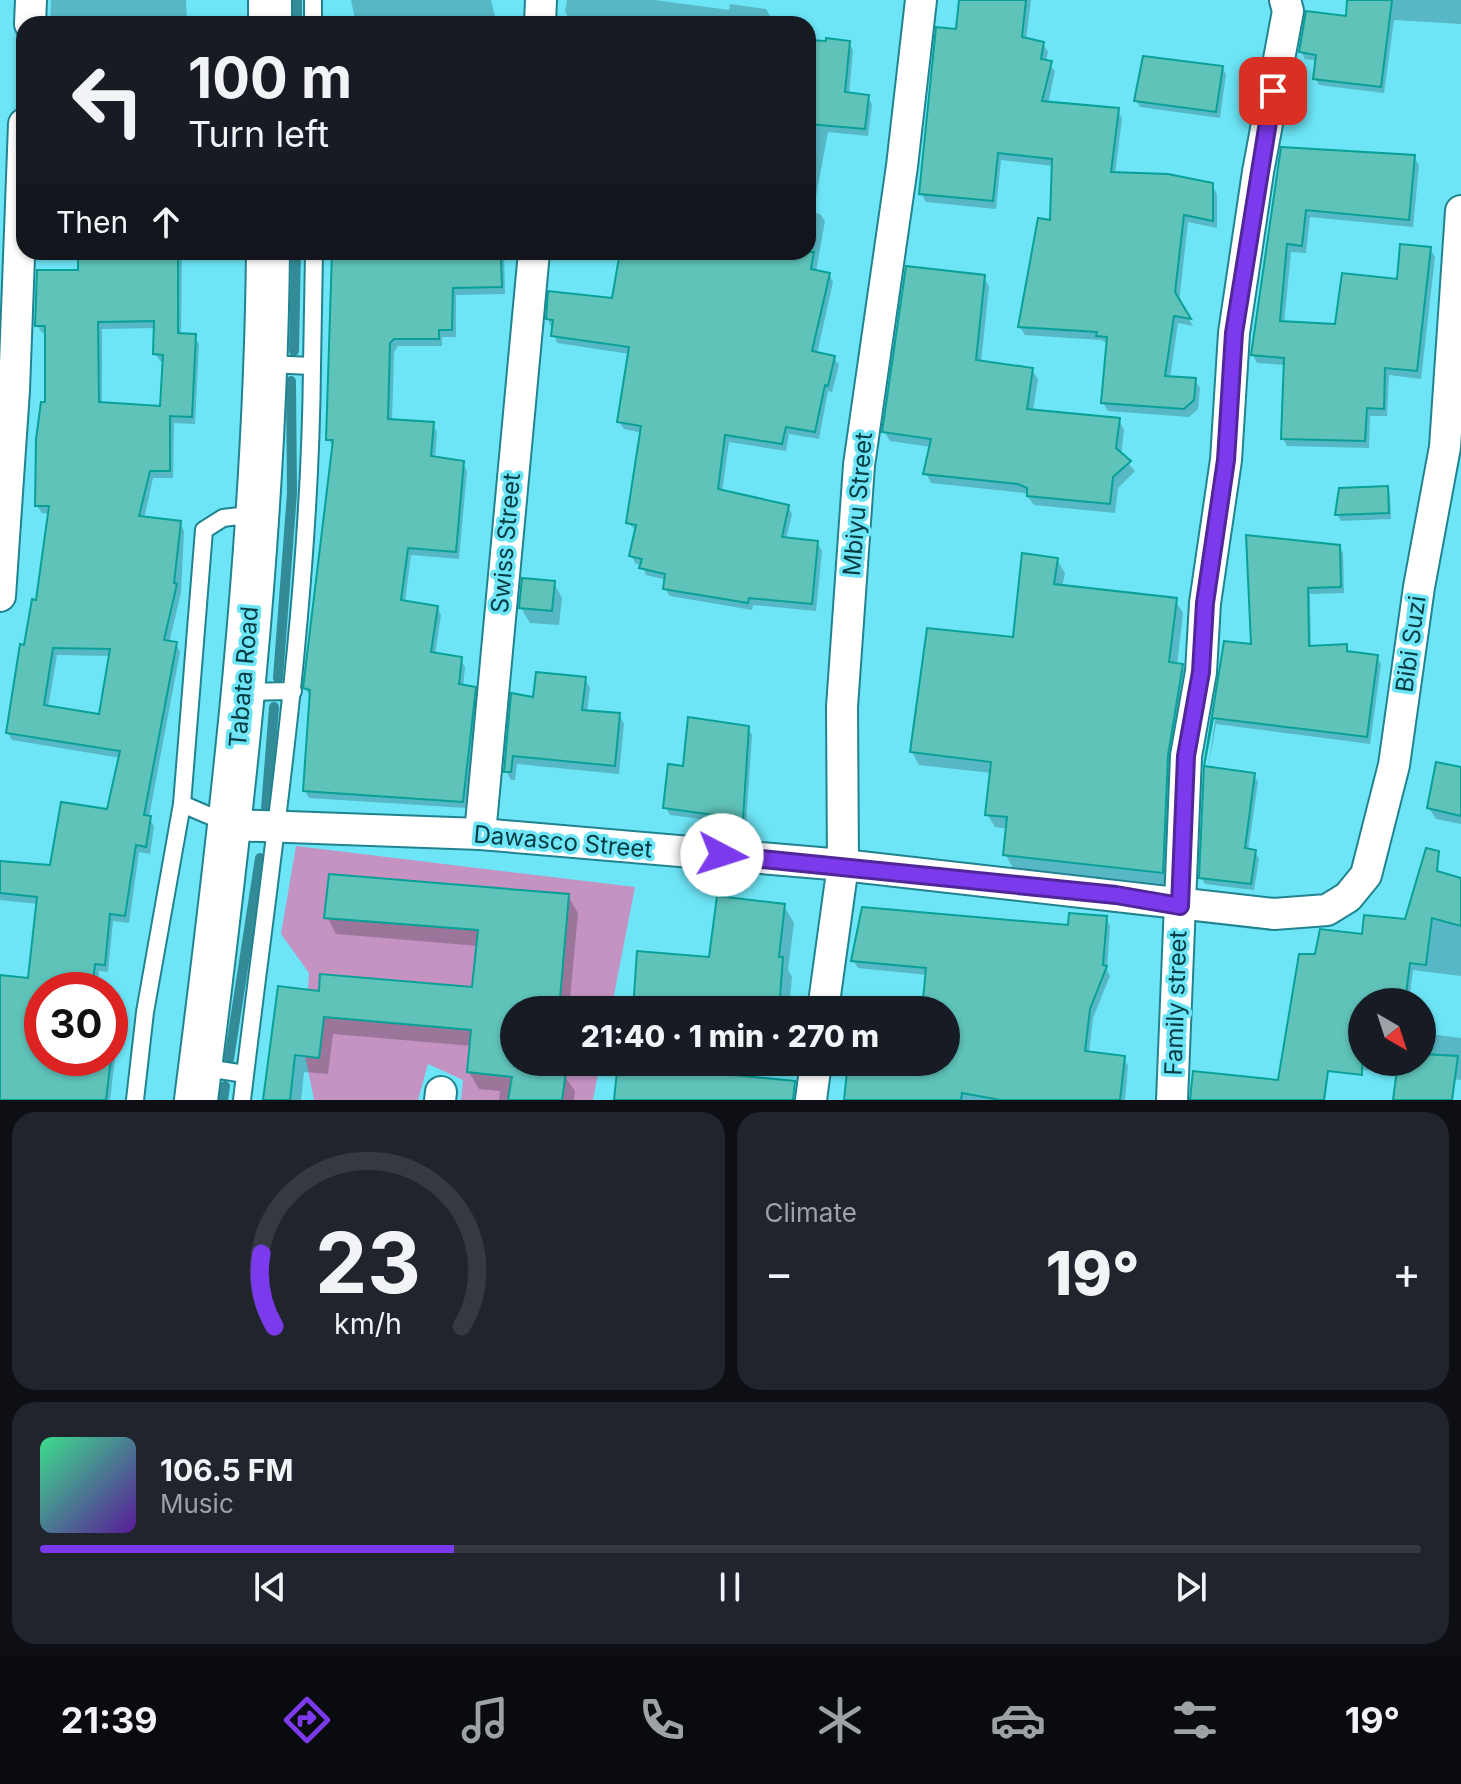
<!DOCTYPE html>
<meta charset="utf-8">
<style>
body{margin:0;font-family:Inter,sans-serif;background:#20242c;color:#f1f3f6;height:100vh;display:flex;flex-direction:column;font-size:30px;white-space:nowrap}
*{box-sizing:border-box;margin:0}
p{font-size:26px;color:#9ea1a6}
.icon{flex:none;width:44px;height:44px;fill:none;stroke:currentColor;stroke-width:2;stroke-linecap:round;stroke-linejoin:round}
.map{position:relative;height:1100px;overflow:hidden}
.drawer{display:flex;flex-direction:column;gap:12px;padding:12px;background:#0d0f14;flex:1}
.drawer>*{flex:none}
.top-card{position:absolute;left:16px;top:16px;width:800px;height:244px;border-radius:24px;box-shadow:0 2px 6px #0004;background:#171b24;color:#f1f3f6;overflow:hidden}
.needle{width:52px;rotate:141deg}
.controls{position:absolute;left:1348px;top:988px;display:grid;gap:16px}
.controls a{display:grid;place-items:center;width:88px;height:88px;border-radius:50%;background:#171b24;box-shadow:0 2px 6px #0004;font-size:40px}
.speed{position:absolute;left:24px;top:972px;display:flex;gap:16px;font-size:40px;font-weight:700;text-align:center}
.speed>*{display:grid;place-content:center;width:104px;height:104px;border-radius:50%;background:#171b24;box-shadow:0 2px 6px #0004;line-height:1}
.speed .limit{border:12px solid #d22;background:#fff;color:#111}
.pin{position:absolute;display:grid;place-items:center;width:68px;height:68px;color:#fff;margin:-34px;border-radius:16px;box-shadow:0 4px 12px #0006}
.me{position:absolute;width:88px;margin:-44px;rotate:95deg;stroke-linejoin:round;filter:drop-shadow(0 0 6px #0008)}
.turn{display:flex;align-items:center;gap:28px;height:168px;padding:0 40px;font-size:36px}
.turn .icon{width:104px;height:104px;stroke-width:2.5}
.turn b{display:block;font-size:56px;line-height:68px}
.then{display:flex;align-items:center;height:76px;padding:0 40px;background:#0003;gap:16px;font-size:30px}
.big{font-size:60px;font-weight:800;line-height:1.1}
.drawer .tile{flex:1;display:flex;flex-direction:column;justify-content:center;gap:12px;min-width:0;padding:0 28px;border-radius:24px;background:#20242c}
.drawer .dial{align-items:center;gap:0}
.dial svg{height:208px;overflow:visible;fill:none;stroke:#363941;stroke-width:7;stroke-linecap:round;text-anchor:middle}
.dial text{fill:#f1f3f6;stroke:none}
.song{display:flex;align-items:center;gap:24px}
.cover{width:96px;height:96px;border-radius:12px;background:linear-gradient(135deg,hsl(150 70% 55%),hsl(270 70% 35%))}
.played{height:8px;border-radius:4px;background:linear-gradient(90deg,#7c3aed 30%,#363941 30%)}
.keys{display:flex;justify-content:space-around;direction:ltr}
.heat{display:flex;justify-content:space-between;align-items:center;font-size:44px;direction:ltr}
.drawer .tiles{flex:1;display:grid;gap:12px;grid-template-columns:1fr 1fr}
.tile:last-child{grid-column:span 2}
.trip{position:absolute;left:500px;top:996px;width:460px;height:80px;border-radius:40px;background:#171b24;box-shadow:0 2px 6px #0004;font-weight:800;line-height:80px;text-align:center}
.dock{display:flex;height:128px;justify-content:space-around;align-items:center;background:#090b0e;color:#9ea1a6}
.dock .icon{width:56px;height:56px}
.dock .active{color:#7c3aed}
.dock b{font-size:36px;color:#f1f3f6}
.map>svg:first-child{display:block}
.green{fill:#c493c2}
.shadow{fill:#0003;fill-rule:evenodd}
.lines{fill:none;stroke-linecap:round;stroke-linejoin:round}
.stream{stroke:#338b97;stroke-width:10}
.building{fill:#5fc3ba;stroke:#08a097;stroke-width:2;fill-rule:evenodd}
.service-casing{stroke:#218390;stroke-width:20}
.minor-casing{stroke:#218390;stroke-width:34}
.secondary-casing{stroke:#218390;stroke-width:46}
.service{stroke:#fff;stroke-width:16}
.minor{stroke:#fff;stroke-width:30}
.secondary{stroke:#fff;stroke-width:42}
.route-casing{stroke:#51269a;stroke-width:20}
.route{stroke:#7c3aed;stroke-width:14}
.labels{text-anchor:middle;stroke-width:7;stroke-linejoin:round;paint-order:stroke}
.street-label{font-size:24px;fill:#033c43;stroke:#6de5f6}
</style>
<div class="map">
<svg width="1461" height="1100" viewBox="0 0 1461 1100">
<rect width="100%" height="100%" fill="#6de5f6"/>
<!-- green -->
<polygon class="green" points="296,846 635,887 611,1010 514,1010 514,1062 600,1062 593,1100 461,1100 463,1080 428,1064 418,1100 314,1100 304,1050 309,973 281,934"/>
<!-- shadow -->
<g class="shadow">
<polygon points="51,0 186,0 187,24 50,24"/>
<polygon points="351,0 491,0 497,24 356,24"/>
<polygon points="567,0 655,0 729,10 730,4 766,9 770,16 769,24 582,24 582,21 570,19 565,12"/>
<polygon points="961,0 1031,0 1026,40 1043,44 1048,52 1046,62 1055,71 1048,104 1118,110 1122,119 1115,174 1212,185 1217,194 1217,228 1188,222 1179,302 1193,326 1178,323 1170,378 1195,380 1200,388 1198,409 1189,417 1108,411 1103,403 1108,344 1101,340 1025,335 1020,327 1052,223 1054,166 1001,160 996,209 926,202 921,193"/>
<polygon points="1349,0 1461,0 1461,24 1394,20 1384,93 1319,85 1315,78 1318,61 1305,59 1301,52 1348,18"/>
<polygon points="808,40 849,43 853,50 849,95 867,96 872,104 868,136 828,132 813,212 820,214 825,221 816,272 829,274 833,282 817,354 834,358 839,365 832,392 828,391 819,439 789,434 786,451 729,442 722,492 788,506 792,514 786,539 817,543 822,551 816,611 753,605 752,610 670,596 665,589 667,580 646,575 642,565 636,564 631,556 637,531 628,523 642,433 624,429 619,422 630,354 557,343 548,319 613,300 622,252 808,252"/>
<polygon points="1222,68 1226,74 1220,118 1140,107 1136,100"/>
<polygon points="1283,149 1414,157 1419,165 1413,227 1310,217 1306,253 1291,252 1284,324 1337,326 1399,282 1430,249 1435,257 1421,379 1389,375 1387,416 1370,416 1369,448 1287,446 1283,438 1286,365 1257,363 1253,355"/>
<path d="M 80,252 L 182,252 L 181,335 L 194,336 L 199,344 L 195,424 L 174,423 L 173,478 L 153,478 L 144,519 L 180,523 L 184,531 L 181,593 L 169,643 L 176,644 L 180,652 L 149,817 L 154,826 L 150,854 L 139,852 L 129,923 L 113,921 L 108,972 L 99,971 L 97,990 L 42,990 L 42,1058 L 110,1058 L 110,1016 L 115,1017 L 119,1025 L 110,1100 L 0,1100 L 0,977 L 30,980 L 38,904 L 0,900 L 0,863 L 52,867 L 108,811 L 121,758 L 12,740 L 8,733 L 37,602 L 50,514 L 42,513 L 37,506 L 35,447 L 40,404 L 47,404 L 47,333 L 42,333 L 37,325 L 80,272 ZM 156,328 L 155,353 L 160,361 L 165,362 L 162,409 L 102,404 L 102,329 ZM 57,655 L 111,656 L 101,716 L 48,708 Z"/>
<polygon points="333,252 504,252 505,294 456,295 456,337 442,337 442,346 398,346 394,352 392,422 432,424 437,432 435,459 463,463 467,471 459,559 411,555 405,602 437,607 441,615 435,655 460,659 465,667 463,687 474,689 479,697 466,808 309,798 305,791 310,696 305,688 334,447 328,439"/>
<polygon points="984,277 989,287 981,362 1032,370 1038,379 1033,411 1119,420 1124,430 1121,455 1135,471 1118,488 1115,513 1034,505 1025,493 931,483 926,473 931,447 890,441 884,431"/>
<polygon points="1386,488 1390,495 1391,519 1341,521 1337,514"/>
<polygon points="1339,546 1343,553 1344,593 1310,594 1311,648 1346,646 1350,653 1377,657 1381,664 1370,744 1216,724 1208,769 1226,643 1253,646"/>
<polygon points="1057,560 1065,573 1062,587 1175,600 1183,613 1177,665 1182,666 1190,679 1170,885 1013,868 1005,854 1008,829 995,827 987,814 992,773 919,765 912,752 1014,639"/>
<polygon points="554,583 562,598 559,625 530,623 521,608"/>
<polygon points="585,679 590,688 587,712 619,715 624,724 619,774 517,764 515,780 511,780 506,771 535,699"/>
<polygon points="748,728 752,735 746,825 670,815 666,808 685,768"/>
<polygon points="1461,769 1461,824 1436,819 1429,808"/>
<polygon points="1254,775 1258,782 1248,851 1255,852 1259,859 1254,890 1205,884 1201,877"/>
<polygon points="1461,880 1461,976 1413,970 1409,1002 1362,1002 1362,1062 1422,1062 1422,1033 1461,1038 1461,1080 1319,1065 1324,1100 1192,1100 1280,1082 1317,956 1406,922"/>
<polygon points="568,896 578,913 569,1010 514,1010 514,1062 564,1062 563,1074 575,1091 574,1100 499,1100 500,1091 479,1089 469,1072 472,1046 333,1034 328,1074 304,1072 301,1100 266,1100 320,993 474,989 478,946 336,934 327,917"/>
<polygon points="784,906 794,923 788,970 792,977 789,1010 634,1010"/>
<polygon points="1106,918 1110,926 1107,970 1110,976 1093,1018 1089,1053 1124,1058 1128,1066 1125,1100 844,1100 847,1062 946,1062 946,1010 924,1010 927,975 858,968 853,960 1070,928"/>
<polygon points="620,1062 720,1062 718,1075 770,1100 615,1100"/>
</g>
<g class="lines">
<!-- stream -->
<g class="stream">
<polyline points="297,0 297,24"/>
<polyline points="294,351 296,252"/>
<polyline points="278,678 292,493 291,381"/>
<polyline points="266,808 274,707"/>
<polyline points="229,1059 260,858"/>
<polyline points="223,1100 225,1086"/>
</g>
</g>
<!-- building -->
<g class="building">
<polygon points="959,0 1026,0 1022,37 1044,42 1041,59 1052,61 1042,101 1119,108 1111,172 1168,174 1213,183 1213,221 1184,215 1175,292 1191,319 1174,316 1165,376 1196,378 1194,400 1184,409 1101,403 1107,337 1096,336 1097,332 1018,327 1038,218 1050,220 1052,159 998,153 993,201 919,194 936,27 956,29"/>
<polygon points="1347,0 1392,0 1381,87 1313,79 1316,55 1299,52 1306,11 1346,16"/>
<polygon points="826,38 850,41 845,92 869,95 865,129 808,124 808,40 826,41"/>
<polygon points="1143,56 1223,66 1216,112 1134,101"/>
<polygon points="1281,147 1415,155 1409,220 1306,210 1302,246 1287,244 1280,321 1335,324 1342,273 1397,279 1400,244 1431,247 1417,371 1385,368 1384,409 1367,408 1365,441 1281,439 1284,358 1251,355"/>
<path d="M 78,252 L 132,252 L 132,259 L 178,259 L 178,333 L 196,334 L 192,417 L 170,416 L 170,471 L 150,471 L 139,516 L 181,521 L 174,583 L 177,584 L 164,640 L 177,642 L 144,815 L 151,816 L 146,847 L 136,845 L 125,916 L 110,914 L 105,965 L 95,964 L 92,990 L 42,990 L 42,1058 L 111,1058 L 106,1100 L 0,1100 L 0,975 L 28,978 L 37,897 L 0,893 L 0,861 L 50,865 L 61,802 L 107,809 L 120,751 L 6,733 L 20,644 L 24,645 L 32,599 L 36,600 L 49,506 L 35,506 L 36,439 L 41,402 L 45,402 L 45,326 L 35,326 L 37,270 L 78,270 ZM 154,321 L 153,354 L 163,355 L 160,406 L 99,402 L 98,322 ZM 53,648 L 110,649 L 99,714 L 44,705 Z"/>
<polygon points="332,252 489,252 489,258 501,257 502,287 453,288 452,330 439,330 439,339 394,339 390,343 388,419 434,422 431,456 464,461 456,552 408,548 401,600 438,606 431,652 462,657 459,684 476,687 463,802 303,791 310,690 303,688 333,440 326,440"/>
<polygon points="620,252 814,252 811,269 830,273 812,351 835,356 828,386 825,385 815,432 786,427 782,444 725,435 718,489 789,505 782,537 818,541 812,604 749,598 748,603 663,589 665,574 639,568 642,559 629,556 636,525 626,523 641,426 617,422 629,347 551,336 553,320 546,319 548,291 612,298"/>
<polygon points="906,266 985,275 976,360 1033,368 1027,409 1120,418 1116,448 1131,461 1113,477 1110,504 1027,496 1027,488 1018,484 923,474 931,439 882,432"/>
<polygon points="1388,486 1389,513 1335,515 1339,488"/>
<polygon points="1246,535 1340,545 1341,587 1308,588 1309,646 1347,644 1347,651 1378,655 1367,737 1213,718 1204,766 1224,641 1251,644"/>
<polygon points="1022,553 1058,558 1054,584 1177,598 1169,662 1183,664 1168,755 1163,873 1003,855 1007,817 985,815 991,762 910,752 927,628 1013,637"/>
<polygon points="522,578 555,581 552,611 519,608"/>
<polygon points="536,672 586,677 582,710 620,713 615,766 513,756 511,772 504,772 511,693 533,697"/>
<polygon points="688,717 749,726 743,819 663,808 668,764 683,766"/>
<polygon points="1436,762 1461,767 1461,816 1427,808"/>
<polygon points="1204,766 1255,773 1245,848 1256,850 1251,884 1199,878"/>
<polygon points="1426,848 1439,851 1437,871 1461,878 1461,926 1432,918 1426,965 1410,963 1405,1002 1362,1002 1362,1075 1328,1071 1324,1100 1190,1100 1193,1071 1278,1080 1299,954 1315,954 1320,929 1362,934 1364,915 1405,919"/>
<polygon points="329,874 569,894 559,1010 514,1010 514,1066 566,1072 562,1100 508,1100 512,1077 467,1072 471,1030 324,1017 319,1058 295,1055 290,1100 263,1100 278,986 319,991 320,974 472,987 478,930 324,918"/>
<polygon points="717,896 785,904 779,957 783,957 779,1010 633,1010 637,951 709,957"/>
<polygon points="862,907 1068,925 1069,913 1107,916 1103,965 1107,966 1090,1009 1085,1051 1125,1056 1120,1100 1000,1100 962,1093 961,1100 844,1100 848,1062 946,1062 946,1010 922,1010 926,968 851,961"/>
<polygon points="1422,1054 1458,1056 1452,1100 1393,1100 1398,1062 1422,1062"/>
<polygon points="618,1062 661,1062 695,1067 694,1071 795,1081 793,1100 614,1100"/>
</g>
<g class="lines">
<!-- service casing -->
<g class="service-casing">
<g id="service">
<polyline points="313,24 313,0"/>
<polyline points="267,364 312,366 314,252"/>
<polyline points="242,692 293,691"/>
<polyline points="182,804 229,824"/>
<polyline points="200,1067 245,1074"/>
<polyline points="135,1100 145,1012 182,804 204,530 223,518 256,514"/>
<path d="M 242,1100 C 271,856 310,612 312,366"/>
</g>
</g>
<!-- minor casing -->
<g class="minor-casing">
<g id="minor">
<polyline points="30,24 31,0"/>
<polyline points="540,24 541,0"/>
<polyline points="0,596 14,390 24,124"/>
<polyline points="231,825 480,834 843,865 1274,914 1327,910 1348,897 1366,875 1394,765 1419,587 1445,447 1461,211"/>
<polyline points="480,834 534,252"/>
<polyline points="823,1010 843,865 842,707 859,465 902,166 921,0"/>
<polyline points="440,1100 441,1092"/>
<polyline points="811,1100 816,1062"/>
<polyline points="1172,1100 1186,756 1201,672 1205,603 1226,460 1234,333 1258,172 1288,11 1285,0"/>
</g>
</g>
<!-- secondary casing -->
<g class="secondary-casing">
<g id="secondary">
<polyline points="270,24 270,0"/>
<path d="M 196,1100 C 232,818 265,536 268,252"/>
</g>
</g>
<!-- service -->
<use href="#service" class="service"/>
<!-- minor -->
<use href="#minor" class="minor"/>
<!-- secondary -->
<use href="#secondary" class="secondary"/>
</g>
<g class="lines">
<!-- route casing -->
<g class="route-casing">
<polyline id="route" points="722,855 1116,895 1180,906 1186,756 1201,672 1205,603 1226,460 1234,333 1273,91"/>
</g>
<!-- route -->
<use href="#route" class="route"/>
</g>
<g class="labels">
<!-- street labels -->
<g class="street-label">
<text transform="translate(858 504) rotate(-85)" y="8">Mbiyu Street</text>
<text transform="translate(506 543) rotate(-85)" y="8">Swiss Street</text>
<text transform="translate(1411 644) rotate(-82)" y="8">Bibi Suzi</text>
<text transform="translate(244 677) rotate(-85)" y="8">Tabata Road</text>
<text transform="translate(563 842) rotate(5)" y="8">Dawasco Street</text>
<text transform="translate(1176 1003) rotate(-88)" y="8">Family street</text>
</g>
</g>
</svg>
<div class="controls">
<a><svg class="needle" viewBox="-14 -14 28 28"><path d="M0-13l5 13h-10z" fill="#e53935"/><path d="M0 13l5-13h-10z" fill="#9ea1a6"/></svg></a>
</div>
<div class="speed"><div class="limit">30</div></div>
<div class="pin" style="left:1273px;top:91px;background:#d93025"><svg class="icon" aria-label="arrive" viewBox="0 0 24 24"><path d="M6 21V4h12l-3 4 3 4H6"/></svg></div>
<svg class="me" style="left:722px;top:855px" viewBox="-20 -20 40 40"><circle r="19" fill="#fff"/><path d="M0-13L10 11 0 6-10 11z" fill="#7c3aed"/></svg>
<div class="trip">21:40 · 1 min · 270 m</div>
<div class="top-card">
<div class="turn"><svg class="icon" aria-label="left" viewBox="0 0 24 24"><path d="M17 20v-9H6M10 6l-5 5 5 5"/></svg><div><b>100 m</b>Turn left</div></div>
<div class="then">Then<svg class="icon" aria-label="ahead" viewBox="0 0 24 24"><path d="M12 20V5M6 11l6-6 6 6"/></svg></div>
</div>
</div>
<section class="drawer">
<div class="tiles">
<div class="tile dial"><svg viewBox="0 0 100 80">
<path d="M14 69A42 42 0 1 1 86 69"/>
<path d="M14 69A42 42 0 0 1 9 41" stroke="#7c3aed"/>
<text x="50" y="56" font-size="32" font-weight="700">23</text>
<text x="50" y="72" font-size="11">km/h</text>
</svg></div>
<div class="tile"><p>Climate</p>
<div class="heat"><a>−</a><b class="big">19°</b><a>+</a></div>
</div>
<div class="tile">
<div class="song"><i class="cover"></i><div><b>106.5 FM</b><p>Music</p></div></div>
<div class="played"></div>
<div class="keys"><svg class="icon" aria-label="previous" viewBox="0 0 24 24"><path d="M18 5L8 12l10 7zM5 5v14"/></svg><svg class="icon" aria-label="pause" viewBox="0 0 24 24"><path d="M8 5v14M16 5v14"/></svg><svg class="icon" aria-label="next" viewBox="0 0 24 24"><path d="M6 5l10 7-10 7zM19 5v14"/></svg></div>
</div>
</div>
</section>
<nav class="dock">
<b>21:39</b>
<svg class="icon active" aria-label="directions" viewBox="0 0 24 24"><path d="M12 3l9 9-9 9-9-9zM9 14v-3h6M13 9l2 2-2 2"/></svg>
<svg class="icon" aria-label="music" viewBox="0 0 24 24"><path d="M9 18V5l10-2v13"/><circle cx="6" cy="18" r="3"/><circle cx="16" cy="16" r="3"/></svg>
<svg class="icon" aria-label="phone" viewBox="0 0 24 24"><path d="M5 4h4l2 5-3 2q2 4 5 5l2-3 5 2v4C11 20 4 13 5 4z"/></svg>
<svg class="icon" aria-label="climate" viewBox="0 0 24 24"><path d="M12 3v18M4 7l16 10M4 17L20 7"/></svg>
<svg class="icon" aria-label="car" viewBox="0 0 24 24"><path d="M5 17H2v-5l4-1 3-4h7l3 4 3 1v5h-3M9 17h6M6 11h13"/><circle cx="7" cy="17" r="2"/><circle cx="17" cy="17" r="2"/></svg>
<svg class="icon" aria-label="filters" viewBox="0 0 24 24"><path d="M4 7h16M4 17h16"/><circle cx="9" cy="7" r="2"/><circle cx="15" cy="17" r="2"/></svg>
<b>19°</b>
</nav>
